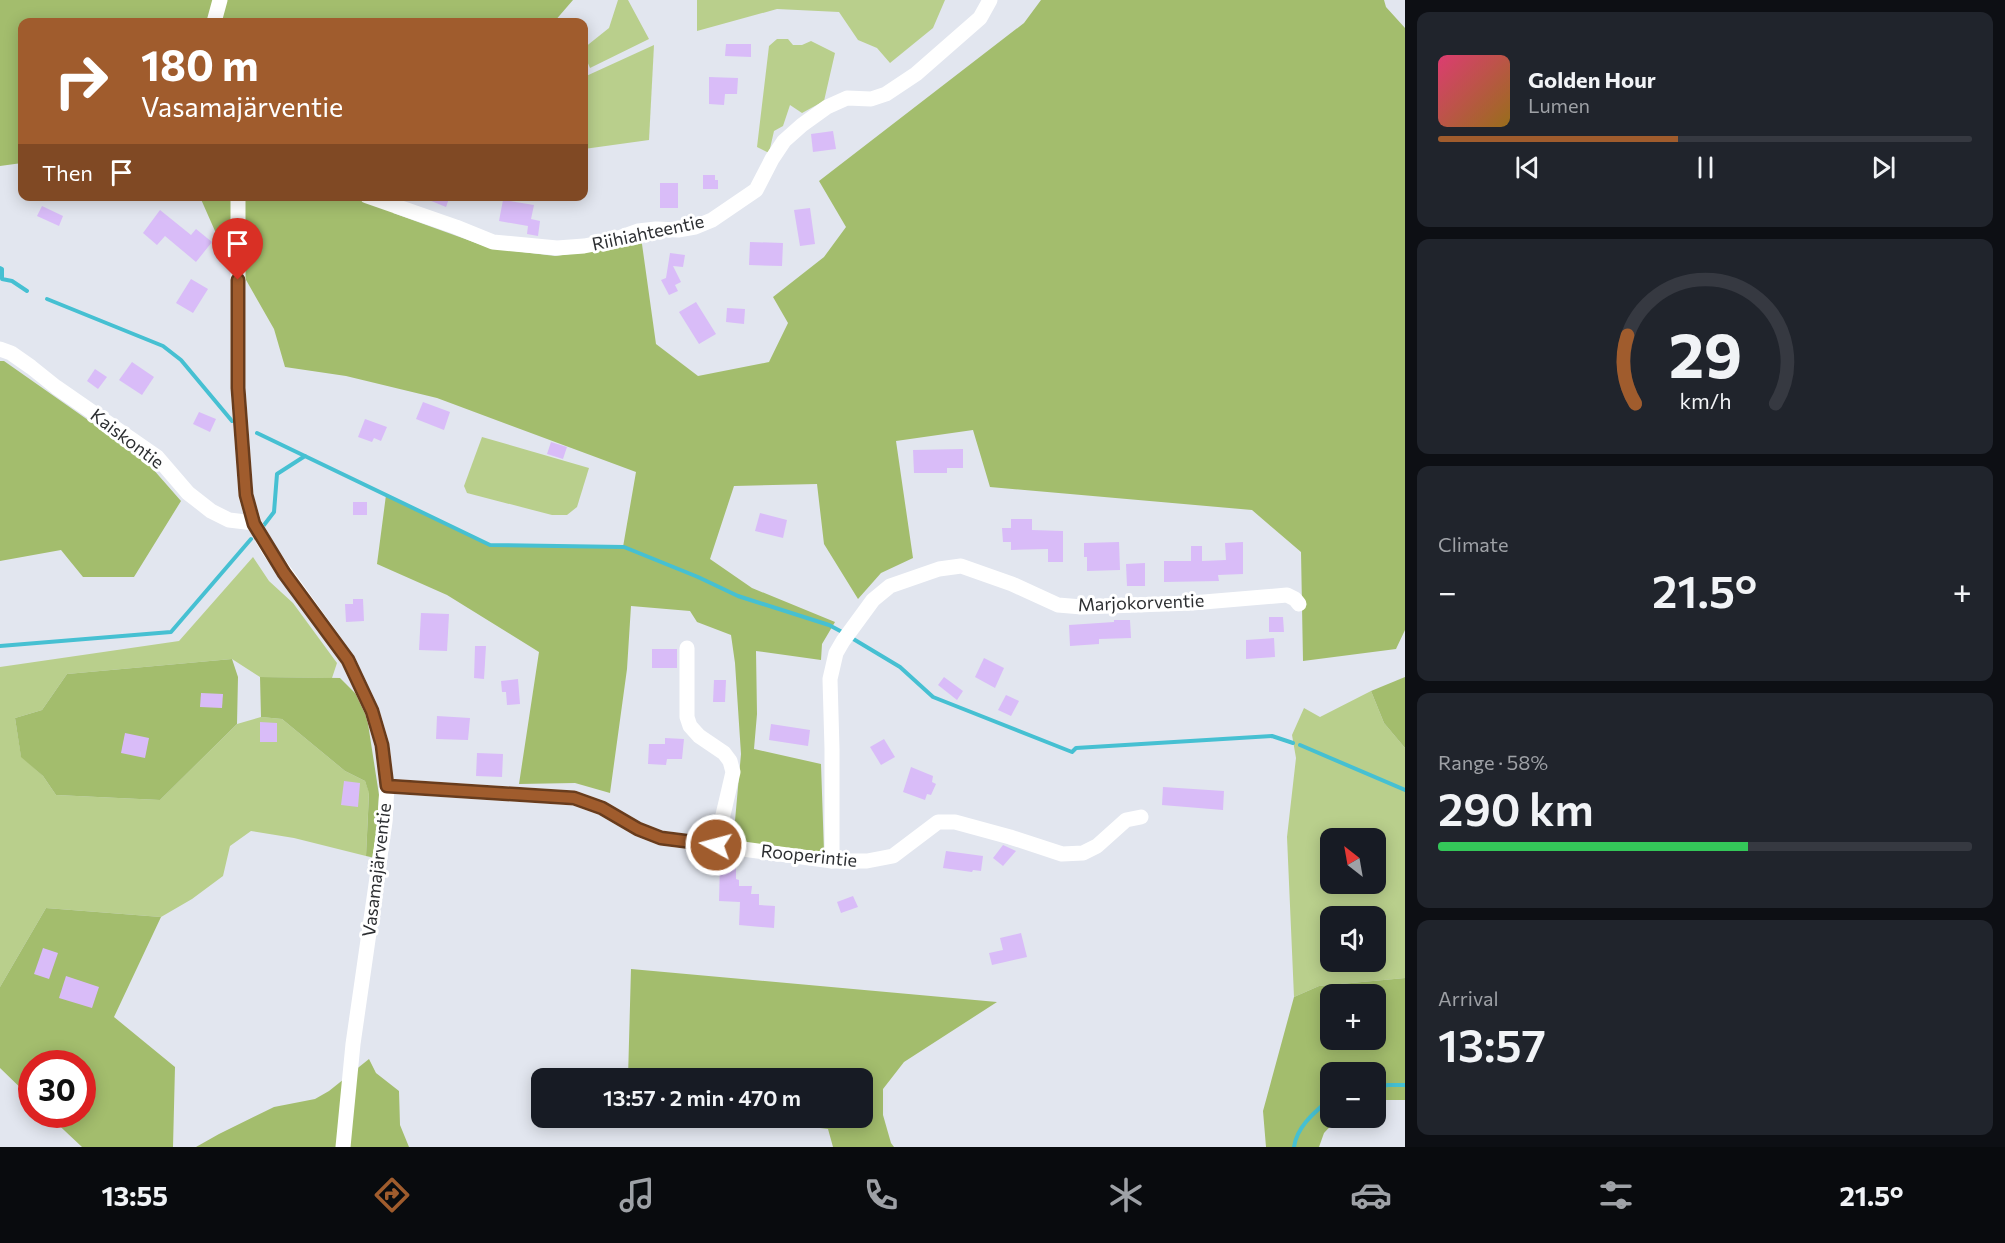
<!DOCTYPE html>
<meta charset="utf-8">
<style>
body{margin:0;font-family:Commissioner,sans-serif;background:#20242c;color:#f1f3f6;height:100vh;display:flex;flex-direction:column;font-size:22px;white-space:nowrap}
*{box-sizing:border-box;margin:0}
p{font-size:20px;color:#9ea1a6}
.icon{flex:none;width:33px;height:33px;fill:none;stroke:currentColor;stroke-width:2;stroke-linecap:round;stroke-linejoin:round}
.map{position:relative;flex:1;overflow:hidden}
.panel{display:flex;flex-direction:column;gap:12px;padding:12px;background:#0d0f14;width:600px}
.panel>*{flex:none}
.hud{position:absolute;left:18px;top:18px;width:570px;height:183px;border-radius:12px;box-shadow:0 3px 15px #0003;background:#a05c2d;color:#fff;overflow:hidden}
.needle{width:39px;rotate:329deg}
.controls{position:absolute;left:1320px;top:828px;display:grid;gap:12px}
.controls a{display:grid;place-items:center;width:66px;height:66px;border-radius:12px;background:#171b24;box-shadow:0 3px 15px #0003;font-size:30px}
.speed{position:absolute;left:18px;top:1050px;display:flex;gap:12px;font-size:30px;font-weight:700;text-align:center}
.speed>*{display:grid;place-content:center;width:78px;height:78px;border-radius:50%;background:#171b24;box-shadow:0 3px 15px #0003;line-height:1}
.speed .limit{border:9px solid #d22;background:#fff;color:#111}
.pin{position:absolute;display:grid;place-items:center;width:51px;height:51px;color:#fff;margin:-62px -26px;border-radius:50% 50% 50% 0;rotate:-45deg;box-shadow:0 0 6px #0007}
.pin .icon{rotate:45deg}
.me{position:absolute;width:66px;margin:-33px;rotate:277deg;stroke-linejoin:round;filter:drop-shadow(0 0 4px #0008)}
.turn{display:flex;align-items:center;gap:21px;height:126px;padding:0 24px;font-size:27px}
.turn .icon{width:78px;height:78px;stroke-width:2.5}
.turn b{display:block;font-size:42px;line-height:51px}
.then{display:flex;align-items:center;height:57px;padding:0 24px;background:#0003;gap:12px;font-size:22px}
.big{font-size:45px;font-weight:600;line-height:1.1}
.panel .widget{flex:1;display:flex;flex-direction:column;justify-content:center;gap:9px;min-width:0;padding:0 21px;border-radius:12px;background:#20242c}
.panel .dial{align-items:center;gap:0}
.dial svg{height:156px;overflow:visible;fill:none;stroke:#363941;stroke-width:7;stroke-linecap:round;text-anchor:middle}
.dial text{fill:#f1f3f6;stroke:none}
.song{display:flex;align-items:center;gap:18px}
.cover{width:72px;height:72px;border-radius:9px;background:linear-gradient(135deg,hsl(340 70% 55%),hsl(40 70% 35%))}
.played{height:6px;border-radius:3px;background:linear-gradient(90deg,#a05c2d 45%,#363941 45%)}
.keys{display:flex;justify-content:space-around;direction:ltr}
.heat{display:flex;justify-content:space-between;align-items:center;font-size:33px;direction:ltr}
.charge{height:9px;border-radius:4px;background:linear-gradient(90deg,#34c759 58%,#363941 0)}
.trip{position:absolute;left:531px;top:1068px;width:342px;height:60px;border-radius:12px;background:#171b24;box-shadow:0 3px 15px #0003;font-weight:600;line-height:60px;text-align:center}
.tab-bar{display:flex;height:96px;justify-content:space-around;align-items:center;background:#090b0e;color:#9ea1a6}
.tab-bar .icon{width:42px;height:42px}
.tab-bar .active{color:#a05c2d}
.tab-bar b{font-size:27px;color:#f1f3f6}
main{display:flex;flex:1;min-height:0}
.map>svg:first-child{display:block}
.green{fill:#b9cf8c;fill-rule:evenodd}
.forest{fill:#a3bd6d;fill-rule:evenodd}
.lines{fill:none;stroke-linecap:round;stroke-linejoin:round}
.stream{stroke:#46c0d2;stroke-width:4}
.building{fill:#d9bcf8}
.street{stroke:#fff;stroke-width:15}
.route-casing{stroke:#683c1d;stroke-width:15}
.route{stroke:#a05c2d;stroke-width:10}
.labels{text-anchor:middle;stroke-width:6;stroke-linejoin:round;paint-order:stroke}
.street-label{font-size:18px;fill:#2c2e31;stroke:#fff}
</style>
<main>
<div class="map">
<svg width="1405" height="1147" viewBox="0 0 1405 1147">
<rect width="100%" height="100%" fill="#e2e6ef"/>
<!-- green -->
<g class="green">
<polygon points="618,0 628,0 649,39 590,68 584,54 584,48 609,28"/>
<polygon points="697,0 945,0 933,28 890,63 877,48 858,40 839,12 777,9 697,31"/>
<polygon points="777,39 788,39 793,45 802,45 811,41 835,53 824,101 802,113 790,105 783,126 774,131 769,153 757,147 769,46"/>
<polygon points="654,45 649,140 584,149 584,77"/>
<polygon points="482,437 589,468 577,507 567,515 552,515 467,493 464,486"/>
<polygon points="253,557 269,581 293,603 337,663 332,678 260,677 232,659 67,674 42,710 15,718 21,756 43,776 56,795 160,800 237,724 261,717 282,719 345,771 365,781 369,792 366,856 294,838 251,831 230,846 223,876 192,899 161,917 46,908 0,987 0,667 179,641"/>
<path d="M 1371,691 L 1384,723 L 1405,748 L 1405,978 L 1319,986 L 1294,997 L 1287,837 L 1296,758 L 1292,735 L 1304,708 L 1320,717 ZM 1330,838 L 1376,838 L 1376,884 L 1330,884 ZM 1330,916 L 1376,916 L 1376,962 L 1330,962 Z"/>
</g>
<!-- forest -->
<g class="forest">
<polygon points="0,0 573,0 554,22 22,22 22,163 0,166"/>
<polygon points="1041,0 1384,0 1386,7 1405,28 1405,630 1396,649 1303,661 1301,552 1252,510 990,487 973,430 896,441 913,558 881,573 858,599 824,544 817,484 734,486 710,559 752,588 835,622 822,644 821,660 756,651 757,714 754,749 821,764 824,852 733,843 741,754 735,663 731,635 697,622 690,611 631,606 627,669 610,793 575,783 519,784 539,652 447,595 377,564 386,495 490,545 623,547 636,472 437,398 346,376 285,367 274,329 233,257 215,231 200,197 407,197 393,213 490,248 555,256 585,252 641,237 656,344 698,376 769,362 788,323 773,297 824,257 846,227 819,181 1024,23"/>
<polygon points="0,361 4,361 145,460 181,501 134,577 83,577 61,550 0,561"/>
<polygon points="232,659 238,677 237,724 160,800 56,795 43,776 21,757 15,718 42,710 67,674"/>
<polygon points="260,677 340,678 358,696 367,717 379,795 375,858 366,856 369,793 365,781 345,771 282,719 261,717"/>
<polygon points="1405,677 1405,748 1384,723 1371,691"/>
<polygon points="46,908 161,917 114,1017 175,1067 173,1147 82,1147 48,1115 82,1114 82,1064 32,1064 31,1098 0,1068 0,987"/>
<polygon points="631,969 997,1002 904,1062 883,1089 883,1115 891,1143 894,1147 833,1147 828,1129 741,1118 862,1118 862,1078 628,1078"/>
<path d="M 1405,978 L 1405,1100 L 1376,1100 L 1376,1072 L 1330,1072 L 1330,1118 L 1338,1118 L 1324,1133 L 1319,1147 L 1266,1147 L 1263,1111 L 1294,997 L 1319,986 ZM 1330,994 L 1376,994 L 1376,1040 L 1330,1040 Z"/>
<polygon points="369,1059 376,1073 399,1091 400,1125 409,1147 196,1147 219,1134 274,1107 315,1099 329,1091"/>
</g>
<g class="lines">
<!-- stream -->
<g class="stream">
<polyline points="0,268 2,269 2,279 12,281 27,291"/>
<polyline points="47,299 163,346 181,360 232,421"/>
<polyline points="257,433 490,545 624,547 698,577 738,596 829,625 844,633"/>
<polyline points="264,525 274,512 277,474 305,456"/>
<polyline points="850,637 900,667 933,697 1072,752 1076,748 1272,736 1293,743"/>
<polyline points="0,646 171,632 251,539"/>
<polyline points="1300,745 1405,790"/>
<polyline points="1376,1087 1388,1085 1405,1085"/>
<path d="M 1294,1147 C 1297,1126 1315,1112 1330,1099"/>
</g>
</g>
<!-- building -->
<g class="building">
<polygon points="726,44 751,44 751,57 725,56"/>
<polygon points="709,77 738,78 737,94 725,94 724,105 709,104"/>
<polygon points="833,131 836,149 813,152 811,134"/>
<polygon points="703,175 715,175 715,180 718,180 718,189 703,189"/>
<rect x="660" y="183" width="18" height="25"/>
<polygon points="419,196 450,196 446,207"/>
<polygon points="503,200 534,205 531,219 540,221 538,236 527,234 528,226 499,221"/>
<polygon points="42,206 63,216 59,226 37,216"/>
<polygon points="810,208 815,244 800,246 794,210"/>
<polygon points="160,210 191,235 196,229 212,242 196,262 165,236 157,245 143,233"/>
<polygon points="750,242 783,243 782,266 749,265"/>
<polygon points="670,253 685,255 683,267 673,266 681,282 675,285 678,291 669,295 661,280 666,278"/>
<polygon points="191,279 208,289 193,313 176,303"/>
<polygon points="696,302 716,334 699,344 679,312"/>
<polygon points="727,308 745,309 744,324 726,322"/>
<polygon points="132,362 154,377 142,395 119,380"/>
<polygon points="95,369 107,377 98,389 87,381"/>
<polygon points="423,402 450,412 444,430 416,419"/>
<polygon points="199,412 216,419 210,432 193,424"/>
<polygon points="365,419 387,427 381,441 374,438 372,442 358,437"/>
<polygon points="551,442 567,447 563,459 547,454"/>
<polygon points="963,449 963,468 947,468 947,473 914,473 913,450"/>
<rect x="353" y="502" width="14" height="13"/>
<polygon points="760,513 787,520 783,538 755,531"/>
<polygon points="1011,519 1032,519 1032,530 1063,531 1063,562 1048,562 1048,549 1011,550 1011,542 1003,542 1002,528 1011,528"/>
<polygon points="1119,542 1120,570 1087,571 1087,557 1084,557 1084,543"/>
<polygon points="1243,542 1243,574 1218,575 1219,581 1164,582 1164,561 1191,561 1191,546 1202,546 1202,561 1226,560 1225,543"/>
<polygon points="1145,563 1145,586 1127,586 1126,564"/>
<polygon points="353,599 363,599 364,621 346,622 345,604 353,604"/>
<polygon points="421,613 449,614 447,651 419,650"/>
<polygon points="1269,617 1283,617 1284,632 1269,632"/>
<polygon points="1114,620 1130,620 1131,638 1099,639 1099,644 1070,646 1069,625 1114,622"/>
<polygon points="1274,638 1275,657 1246,659 1246,640"/>
<polygon points="475,646 486,646 484,679 474,678"/>
<rect x="652" y="649" width="25" height="19"/>
<polygon points="984,658 1004,668 995,688 975,677"/>
<polygon points="944,677 963,691 957,700 938,685"/>
<polygon points="518,679 520,704 507,705 506,692 502,692 501,681"/>
<polygon points="714,680 726,680 725,702 713,702"/>
<polygon points="201,693 223,694 222,708 200,707"/>
<polygon points="1006,695 1019,701 1011,716 998,710"/>
<polygon points="437,716 470,718 468,740 436,739"/>
<polygon points="260,722 277,723 277,742 260,742"/>
<polygon points="771,724 810,730 808,746 769,740"/>
<polygon points="125,733 149,738 145,758 121,753"/>
<polygon points="665,738 684,739 682,759 667,759 666,765 648,764 649,744 665,744"/>
<polygon points="884,739 895,757 881,765 870,747"/>
<polygon points="477,753 503,754 502,777 476,776"/>
<polygon points="911,767 933,776 932,782 936,784 931,795 927,794 925,800 903,792"/>
<polygon points="344,781 360,783 358,807 341,805"/>
<polygon points="1163,787 1224,791 1223,810 1162,805"/>
<polygon points="1003,845 1016,851 1003,866 993,858"/>
<polygon points="946,851 983,856 981,871 973,870 972,872 943,868"/>
<polygon points="720,863 736,863 736,879 739,880 739,886 752,886 751,894 759,894 759,905 775,906 774,928 739,925 740,902 719,901"/>
<polygon points="853,896 858,907 841,913 837,902"/>
<polygon points="1021,933 1027,957 992,965 989,953 1003,950 1000,938"/>
<polygon points="43,948 58,953 49,979 34,974"/>
<polygon points="66,976 99,987 92,1008 59,998"/>
</g>
<g class="lines">
<!-- street -->
<g class="street">
<polyline points="214,22 220,0"/>
<polyline points="238,196 238,388 246,496 254,523 269,550 348,660 372,711 382,745 387,786 385,822 353,1044 343,1147"/>
<polyline points="367,196 456,227 493,242 557,248 584,246 610,241 638,231 656,229 678,230 695,227 712,220 756,190 772,159 784,141 802,125 827,107 847,98 871,99 886,94 916,74 980,18 990,0"/>
<polyline points="0,349 11,353 31,367 56,387 157,457 188,493 211,511 229,520 254,523"/>
<polyline points="687,648 687,717 690,726 699,736 724,753 730,761 733,772 716,845"/>
<polyline points="387,786 574,798 602,808 638,829 661,838 832,861 867,861 893,856 938,822 955,822 1010,837 1062,854 1083,853 1097,846 1126,820 1141,817"/>
<polyline points="832,861 832,749 830,679 836,653 843,641 873,600 890,586 939,569 961,566 1012,584 1058,605 1082,607 1192,603 1287,595 1295,599 1299,604"/>
</g>
</g>
<g class="lines">
<!-- route casing -->
<g class="route-casing">
<polyline id="route" points="238,280 238,388 246,495 254,524 284,573 348,660 372,711 382,745 387,786 574,798 602,808 638,829 661,838 716,845"/>
</g>
<!-- route -->
<use href="#route" class="route"/>
</g>
<g class="labels">
<!-- street labels -->
<g class="street-label">
<text transform="translate(648 233) rotate(-12)" y="6">Riihiahteentie</text>
<text transform="translate(127 439) rotate(37)" y="6">Kaiskontie</text>
<text transform="translate(1141 603) rotate(-2)" y="6">Marjokorventie</text>
<text transform="translate(809 856) rotate(6)" y="6">Rooperintie</text>
<text transform="translate(377 870) rotate(-83)" y="6">Vasamajärventie</text>
</g>
</g>
</svg>
<div class="controls">
<a><svg class="needle" viewBox="-14 -14 28 28"><path d="M0-13l5 13h-10z" fill="#e53935"/><path d="M0 13l5-13h-10z" fill="#9ea1a6"/></svg></a>
<a><svg class="icon" aria-label="sound" viewBox="0 0 24 24"><path d="M4 9h4l5-4v14l-5-4H4zM17 9q2 3 0 6"/></svg></a>
<a>+</a>
<a>−</a>
</div>
<div class="speed"><div class="limit">30</div></div>
<div class="pin" style="left:238px;top:280px;background:#d93025"><svg class="icon" aria-label="arrive" viewBox="0 0 24 24"><path d="M6 21V4h12l-3 4 3 4H6"/></svg></div>
<svg class="me" style="left:716px;top:845px" viewBox="-20 -20 40 40"><circle r="17" fill="#a05c2d" stroke="#fff" stroke-width="3"/><path d="M0-11L8 9 0 5-8 9z" fill="#fff"/></svg>
<div class="trip">13:57 · 2 min · 470 m</div>
<div class="hud">
<div class="turn"><svg class="icon" aria-label="right" viewBox="0 0 24 24"><path d="M7 20v-9h11M14 6l5 5-5 5"/></svg><div><b>180 m</b>Vasamajärventie</div></div>
<div class="then">Then<svg class="icon" aria-label="arrive" viewBox="0 0 24 24"><path d="M6 21V4h12l-3 4 3 4H6"/></svg></div>
</div>
</div>
<section class="panel">
<div class="widget">
<div class="song"><i class="cover"></i><div><b>Golden Hour</b><p>Lumen</p></div></div>
<div class="played"></div>
<div class="keys"><svg class="icon" aria-label="previous" viewBox="0 0 24 24"><path d="M18 5L8 12l10 7zM5 5v14"/></svg><svg class="icon" aria-label="pause" viewBox="0 0 24 24"><path d="M8 5v14M16 5v14"/></svg><svg class="icon" aria-label="next" viewBox="0 0 24 24"><path d="M6 5l10 7-10 7zM19 5v14"/></svg></div>
</div>
<div class="widget dial"><svg viewBox="0 0 100 80">
<path d="M14 69A42 42 0 1 1 86 69"/>
<path d="M14 69A42 42 0 0 1 10 34" stroke="#a05c2d"/>
<text x="50" y="56" font-size="32" font-weight="700">29</text>
<text x="50" y="72" font-size="11">km/h</text>
</svg></div>
<div class="widget"><p>Climate</p>
<div class="heat"><a>−</a><b class="big">21.5°</b><a>+</a></div>
</div>
<div class="widget"><p>Range · 58%</p><b class="big">290 km</b><div class="charge"></div></div>
<div class="widget"><p>Arrival</p><b class="big">13:57</b></div>
</section>
</main>
<nav class="tab-bar">
<b>13:55</b>
<svg class="icon active" aria-label="directions" viewBox="0 0 24 24"><path d="M12 3l9 9-9 9-9-9zM9 14v-3h6M13 9l2 2-2 2"/></svg>
<svg class="icon" aria-label="music" viewBox="0 0 24 24"><path d="M9 18V5l10-2v13"/><circle cx="6" cy="18" r="3"/><circle cx="16" cy="16" r="3"/></svg>
<svg class="icon" aria-label="phone" viewBox="0 0 24 24"><path d="M5 4h4l2 5-3 2q2 4 5 5l2-3 5 2v4C11 20 4 13 5 4z"/></svg>
<svg class="icon" aria-label="climate" viewBox="0 0 24 24"><path d="M12 3v18M4 7l16 10M4 17L20 7"/></svg>
<svg class="icon" aria-label="car" viewBox="0 0 24 24"><path d="M5 17H2v-5l4-1 3-4h7l3 4 3 1v5h-3M9 17h6M6 11h13"/><circle cx="7" cy="17" r="2"/><circle cx="17" cy="17" r="2"/></svg>
<svg class="icon" aria-label="filters" viewBox="0 0 24 24"><path d="M4 7h16M4 17h16"/><circle cx="9" cy="7" r="2"/><circle cx="15" cy="17" r="2"/></svg>
<b>21.5°</b>
</nav>
